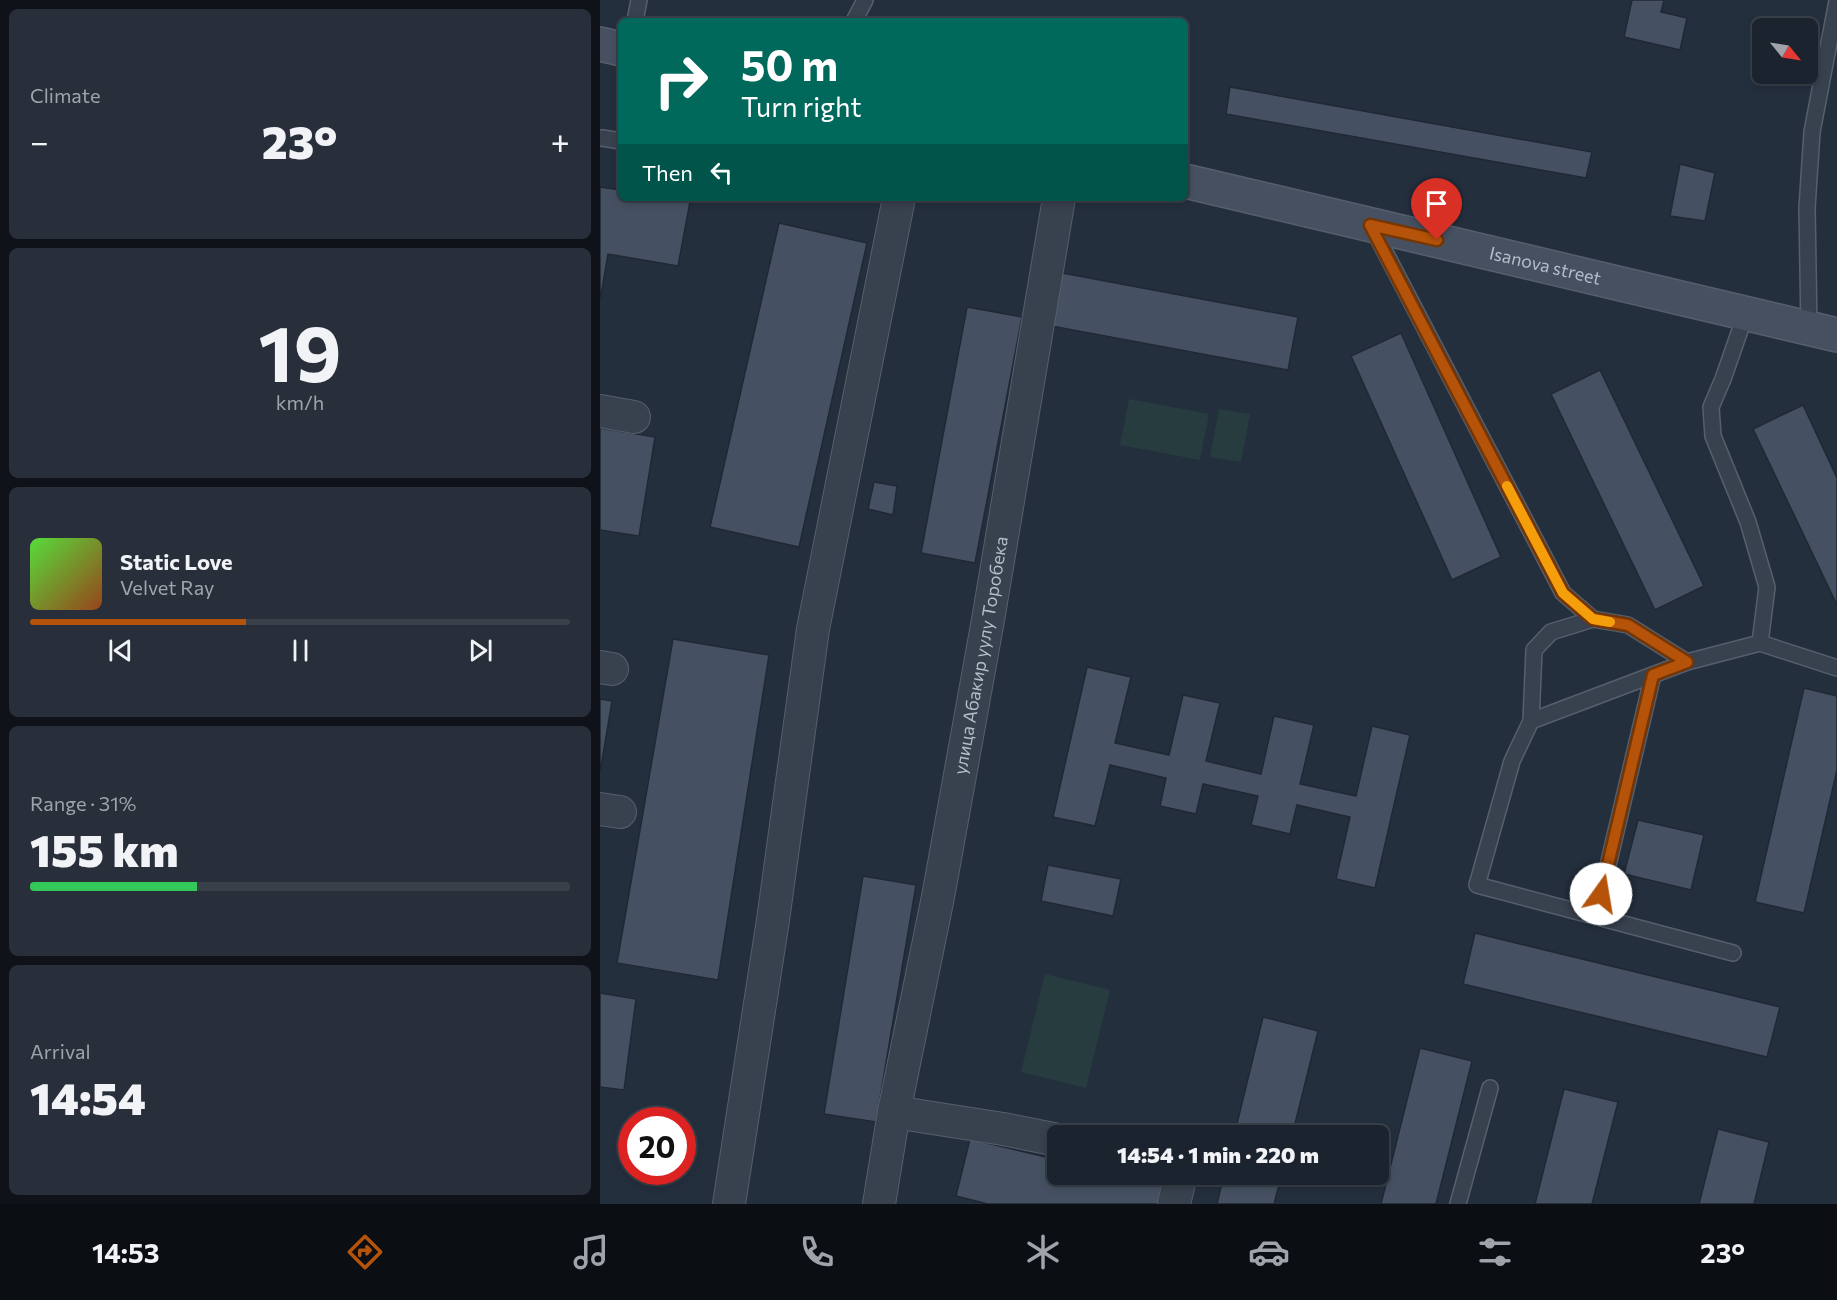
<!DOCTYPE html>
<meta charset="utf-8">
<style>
body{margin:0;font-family:Commissioner,sans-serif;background:#282f3a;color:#f1f3f6;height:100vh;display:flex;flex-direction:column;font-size:22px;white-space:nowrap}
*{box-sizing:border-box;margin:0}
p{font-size:20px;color:#a0a4aa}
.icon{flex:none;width:33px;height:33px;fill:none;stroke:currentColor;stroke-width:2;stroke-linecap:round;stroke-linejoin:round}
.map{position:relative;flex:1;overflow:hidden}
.panel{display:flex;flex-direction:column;gap:9px;padding:9px;background:#0f1319;width:600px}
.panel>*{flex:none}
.banner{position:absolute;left:18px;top:18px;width:570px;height:183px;border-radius:9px;box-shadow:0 3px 9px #0003,0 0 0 2px #39404a;background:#00695c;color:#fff;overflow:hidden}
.needle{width:39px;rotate:120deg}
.controls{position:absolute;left:1152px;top:18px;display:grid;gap:12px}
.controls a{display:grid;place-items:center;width:66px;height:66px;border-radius:9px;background:#1b232e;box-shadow:0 3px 9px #0003,0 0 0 2px #39404a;font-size:30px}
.speed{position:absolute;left:18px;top:1107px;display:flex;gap:12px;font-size:30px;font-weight:700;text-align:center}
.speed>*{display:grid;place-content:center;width:78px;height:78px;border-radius:50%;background:#1b232e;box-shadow:0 3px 9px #0003,0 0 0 2px #39404a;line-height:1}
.speed .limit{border:9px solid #d22;background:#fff;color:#111}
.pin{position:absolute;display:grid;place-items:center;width:51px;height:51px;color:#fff;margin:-62px -26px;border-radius:50% 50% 50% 0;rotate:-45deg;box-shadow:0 0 6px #0007}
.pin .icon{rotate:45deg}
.me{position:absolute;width:66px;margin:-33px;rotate:13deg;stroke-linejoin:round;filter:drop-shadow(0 0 4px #0008)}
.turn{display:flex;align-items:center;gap:21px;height:126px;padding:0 24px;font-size:27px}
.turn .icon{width:78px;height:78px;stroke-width:2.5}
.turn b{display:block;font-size:42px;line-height:51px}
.then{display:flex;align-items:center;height:57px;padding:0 24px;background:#0003;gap:12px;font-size:22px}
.big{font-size:45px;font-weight:800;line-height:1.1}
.panel .card{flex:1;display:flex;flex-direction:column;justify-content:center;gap:9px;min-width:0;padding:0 21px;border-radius:9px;background:#282f3a}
.panel .dial{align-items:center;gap:0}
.dial b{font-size:78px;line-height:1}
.song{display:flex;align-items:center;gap:18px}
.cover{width:72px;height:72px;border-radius:9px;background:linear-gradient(135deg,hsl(110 70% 55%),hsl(20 70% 35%))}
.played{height:6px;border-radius:3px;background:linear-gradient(90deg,#b45309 40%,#39404a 40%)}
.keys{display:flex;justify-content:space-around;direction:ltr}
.heat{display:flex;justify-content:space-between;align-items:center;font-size:33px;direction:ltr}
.charge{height:9px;border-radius:4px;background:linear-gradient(90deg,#34c759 31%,#39404a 0)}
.trip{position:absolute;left:447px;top:1125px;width:342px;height:60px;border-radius:9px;background:#1b232e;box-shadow:0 3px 9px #0003,0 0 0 2px #39404a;font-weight:800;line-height:60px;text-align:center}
.tabs{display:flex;height:96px;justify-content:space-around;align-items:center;background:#0b0e12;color:#a0a4aa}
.tabs .icon{width:42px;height:42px}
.tabs .active{color:#b45309}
.tabs b{font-size:27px;color:#f1f3f6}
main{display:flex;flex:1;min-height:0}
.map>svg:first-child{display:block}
.green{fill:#263c3f}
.building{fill:#455162;stroke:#1f2835;stroke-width:1.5}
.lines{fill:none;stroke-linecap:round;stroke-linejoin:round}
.lane-casing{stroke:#565f6c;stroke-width:18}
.street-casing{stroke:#565f6c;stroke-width:34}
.secondary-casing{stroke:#565f6c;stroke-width:36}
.lane{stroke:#38414e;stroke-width:15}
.street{stroke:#38414e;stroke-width:32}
.secondary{stroke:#465061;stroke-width:33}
.route-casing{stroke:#753606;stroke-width:15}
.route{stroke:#b45309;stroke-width:10}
.slow{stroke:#f59e0b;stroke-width:10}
.labels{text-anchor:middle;stroke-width:6;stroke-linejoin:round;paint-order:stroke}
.street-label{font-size:18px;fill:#b4bcc9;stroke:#1d2633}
</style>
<main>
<section class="panel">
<div class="card"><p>Climate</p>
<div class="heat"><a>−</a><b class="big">23°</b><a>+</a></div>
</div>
<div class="card dial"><b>19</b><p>km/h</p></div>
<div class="card">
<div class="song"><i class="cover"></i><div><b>Static Love</b><p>Velvet Ray</p></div></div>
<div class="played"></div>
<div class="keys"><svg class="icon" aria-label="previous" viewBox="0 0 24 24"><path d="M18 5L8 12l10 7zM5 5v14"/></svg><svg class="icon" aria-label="pause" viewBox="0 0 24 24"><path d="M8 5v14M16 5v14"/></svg><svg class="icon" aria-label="next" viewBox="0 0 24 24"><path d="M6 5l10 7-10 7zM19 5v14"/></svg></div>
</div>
<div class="card"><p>Range · 31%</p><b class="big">155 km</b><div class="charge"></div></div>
<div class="card"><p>Arrival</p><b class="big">14:54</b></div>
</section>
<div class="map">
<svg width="1237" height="1204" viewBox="0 0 1237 1204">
<rect width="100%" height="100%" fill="#242f3e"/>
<!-- green -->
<g class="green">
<polygon points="529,399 609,414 600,460 520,445"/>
<polygon points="619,409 650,414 641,462 610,457"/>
<polygon points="445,974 510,990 486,1088 421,1072"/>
</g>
<!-- building -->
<g class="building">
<polygon points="1032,0 1064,0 1061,12 1087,18 1080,50 1024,37"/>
<polygon points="630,87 992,152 986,178 626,114"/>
<polygon points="1080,164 1115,173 1105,221 1070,216"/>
<polygon points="0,187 21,190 21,198 69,198 90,202 78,266 8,254 0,301"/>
<polygon points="179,223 267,243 199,547 110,527"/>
<polygon points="457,272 698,317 688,370 446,325"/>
<polygon points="367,307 422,317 375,563 321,553"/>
<polygon points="801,333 901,557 852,580 751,356"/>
<polygon points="1000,370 1104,586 1055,610 951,394"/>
<polygon points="1203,405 1237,478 1237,605 1153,429"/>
<polygon points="0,428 55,437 39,536 0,530"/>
<polygon points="274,482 297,486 293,515 268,509"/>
<polygon points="73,639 169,655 118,980 17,963"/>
<polygon points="487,667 531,677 515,743 569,755 583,695 620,703 606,761 661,774 674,716 714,725 700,784 756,796 772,726 810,735 775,888 736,879 750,817 697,805 690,834 651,825 658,796 603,784 596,814 560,806 566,778 510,765 495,826 453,817"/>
<polygon points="1204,688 1237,696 1237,770 1204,913 1155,902"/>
<polygon points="0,699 12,701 0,773"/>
<polygon points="1038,820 1104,835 1091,890 1024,874"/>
<polygon points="448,865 521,879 513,916 441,901"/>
<polygon points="263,876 316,885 276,1122 224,1114"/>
<polygon points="875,933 1180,1007 1167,1057 863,984"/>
<polygon points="0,993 36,999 24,1090 0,1087"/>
<polygon points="663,1017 718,1031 692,1136 634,1136"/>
<polygon points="820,1048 872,1061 836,1204 781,1204"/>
<polygon points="964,1089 1018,1102 992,1204 935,1204"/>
<polygon points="1118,1129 1169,1142 1154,1204 1099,1204"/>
<polygon points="370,1139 458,1160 458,1174 515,1174 566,1187 562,1204 388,1204 356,1196"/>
<polygon points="624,1174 682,1174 674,1204 617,1204"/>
</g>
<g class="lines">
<!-- lane casing -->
<g class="lane-casing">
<g id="lane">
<polyline points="35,21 39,0"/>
<polyline points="254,21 265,0"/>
<polyline points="2,138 21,141"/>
<polyline points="772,227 963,593 993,619"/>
<polyline points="1146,313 1123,379 1111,407 1113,436 1148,522 1167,587 1160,643"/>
<polyline points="1209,328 1207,208 1212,132 1237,1"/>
<polyline points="931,721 934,650 951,632 993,619 1028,625 1087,662"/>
<polyline points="996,916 1053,675"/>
<polyline points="1133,953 877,885 912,761 931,721 1087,662 1160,643 1237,668"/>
<polyline points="858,1204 890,1088"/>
</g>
</g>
<!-- street casing -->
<g class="street-casing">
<g id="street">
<polyline points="0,411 34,417"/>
<polyline points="0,667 12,669"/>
<polyline points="0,809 20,812"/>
<polyline points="294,1112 403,1129 458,1140"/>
<polyline points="129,1204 173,920 213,629 299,198"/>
<path id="s1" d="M 279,1204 L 294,1112 L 338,897 L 388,620 L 459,198"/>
<polyline points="574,1204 581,1174"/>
</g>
</g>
<!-- secondary casing -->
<g class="secondary-casing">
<g id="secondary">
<polyline points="0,44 21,49"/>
<path id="s2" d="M 585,181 L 1237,335"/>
</g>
</g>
<!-- lane -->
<use href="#lane" class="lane"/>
<!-- street -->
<use href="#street" class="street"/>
<!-- secondary -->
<use href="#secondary" class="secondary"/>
</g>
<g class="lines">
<!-- route casing -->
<g class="route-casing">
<polyline id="route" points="837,240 770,225 963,593 993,619 1028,625 1087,662 1053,675 1001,894"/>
</g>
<!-- route -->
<use href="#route" class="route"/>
<!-- slow -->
<polyline class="slow" points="907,486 963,593 993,619 1010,622"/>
</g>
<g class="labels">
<!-- street labels -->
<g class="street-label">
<text dy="6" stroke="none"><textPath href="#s2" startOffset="370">Isanova street</textPath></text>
<text dy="6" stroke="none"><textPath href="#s1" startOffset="558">улица Абакир уулу Торобека</textPath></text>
</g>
</g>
</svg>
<div class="controls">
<a><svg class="needle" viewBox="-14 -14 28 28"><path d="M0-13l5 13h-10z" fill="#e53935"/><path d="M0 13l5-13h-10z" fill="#a0a4aa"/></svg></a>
</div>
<div class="speed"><div class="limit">20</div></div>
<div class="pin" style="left:837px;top:240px;background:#d93025"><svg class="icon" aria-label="arrive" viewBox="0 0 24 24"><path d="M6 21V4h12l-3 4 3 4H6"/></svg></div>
<svg class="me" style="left:1001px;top:894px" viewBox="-20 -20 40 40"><circle r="19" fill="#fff"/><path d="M0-13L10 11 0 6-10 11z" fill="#b45309"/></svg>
<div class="trip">14:54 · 1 min · 220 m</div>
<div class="banner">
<div class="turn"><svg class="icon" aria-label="right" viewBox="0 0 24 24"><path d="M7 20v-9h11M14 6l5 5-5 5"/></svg><div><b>50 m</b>Turn right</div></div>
<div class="then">Then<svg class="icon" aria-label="left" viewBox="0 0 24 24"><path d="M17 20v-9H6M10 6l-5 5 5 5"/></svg></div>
</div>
</div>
</main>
<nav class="tabs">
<b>14:53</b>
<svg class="icon active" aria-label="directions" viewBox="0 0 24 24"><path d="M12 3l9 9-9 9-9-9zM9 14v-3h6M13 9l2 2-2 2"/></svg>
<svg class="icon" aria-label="music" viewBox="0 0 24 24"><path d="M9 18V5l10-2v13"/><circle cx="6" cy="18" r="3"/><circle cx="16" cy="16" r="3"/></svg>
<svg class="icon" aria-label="phone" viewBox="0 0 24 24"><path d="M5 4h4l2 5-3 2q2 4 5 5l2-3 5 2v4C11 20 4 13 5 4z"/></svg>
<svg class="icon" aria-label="climate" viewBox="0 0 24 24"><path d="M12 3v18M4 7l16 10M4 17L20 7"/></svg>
<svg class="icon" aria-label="car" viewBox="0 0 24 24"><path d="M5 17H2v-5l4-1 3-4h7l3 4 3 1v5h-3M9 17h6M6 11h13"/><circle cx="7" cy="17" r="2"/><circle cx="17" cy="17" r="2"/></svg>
<svg class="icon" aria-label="filters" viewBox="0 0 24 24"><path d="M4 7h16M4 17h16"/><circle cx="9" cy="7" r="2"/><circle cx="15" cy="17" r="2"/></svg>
<b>23°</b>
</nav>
